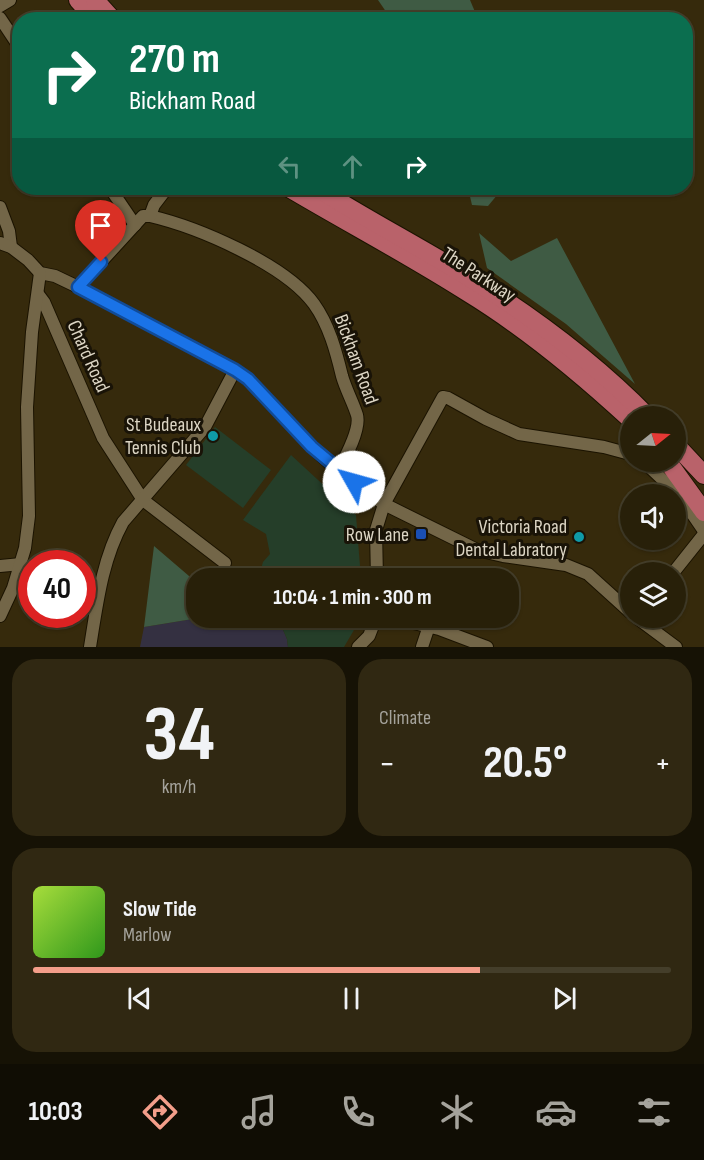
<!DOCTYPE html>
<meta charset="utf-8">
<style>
body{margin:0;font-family:"Sofia Sans Condensed",sans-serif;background:#302812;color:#f1f3f6;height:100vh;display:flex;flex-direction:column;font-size:22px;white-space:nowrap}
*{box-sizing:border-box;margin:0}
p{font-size:20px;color:#a5a39c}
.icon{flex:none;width:33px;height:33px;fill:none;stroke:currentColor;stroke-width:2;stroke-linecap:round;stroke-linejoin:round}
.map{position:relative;height:647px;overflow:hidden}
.sheet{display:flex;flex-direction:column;gap:12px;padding:12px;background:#161205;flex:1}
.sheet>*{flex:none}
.top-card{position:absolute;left:12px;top:12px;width:681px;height:183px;border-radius:24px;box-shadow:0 2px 4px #0004,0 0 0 2px #443e2a;background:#0b6e4f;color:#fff;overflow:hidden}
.needle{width:39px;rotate:72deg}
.buttons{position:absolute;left:620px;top:406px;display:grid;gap:12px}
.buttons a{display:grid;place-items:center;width:66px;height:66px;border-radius:50%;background:#282009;box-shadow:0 2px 4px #0004,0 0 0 2px #443e2a;font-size:30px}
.speed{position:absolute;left:18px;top:550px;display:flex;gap:12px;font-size:30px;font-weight:700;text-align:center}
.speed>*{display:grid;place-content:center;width:78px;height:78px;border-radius:50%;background:#282009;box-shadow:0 2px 4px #0004,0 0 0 2px #443e2a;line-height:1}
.speed .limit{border:9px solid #d22;background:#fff;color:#111}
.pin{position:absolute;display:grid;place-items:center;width:51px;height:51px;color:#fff;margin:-62px -26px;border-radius:50% 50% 50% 0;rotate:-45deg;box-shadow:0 0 6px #0007}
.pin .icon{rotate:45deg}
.me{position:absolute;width:66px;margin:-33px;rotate:308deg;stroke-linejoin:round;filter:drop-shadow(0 0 4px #0008)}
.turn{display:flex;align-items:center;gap:21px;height:126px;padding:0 18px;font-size:27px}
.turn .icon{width:78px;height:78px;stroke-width:2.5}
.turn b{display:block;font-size:42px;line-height:51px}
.lanes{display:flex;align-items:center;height:57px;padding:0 18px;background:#0003;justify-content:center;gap:30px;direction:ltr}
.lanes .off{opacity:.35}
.big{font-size:45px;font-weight:700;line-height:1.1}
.sheet .tile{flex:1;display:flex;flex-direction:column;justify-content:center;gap:9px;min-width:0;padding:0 21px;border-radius:24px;background:#302812}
.sheet .dial{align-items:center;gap:0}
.dial b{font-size:78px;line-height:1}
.song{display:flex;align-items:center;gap:18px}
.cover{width:72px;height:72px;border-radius:9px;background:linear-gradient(135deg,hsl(80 70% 55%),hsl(110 70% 35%))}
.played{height:6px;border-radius:3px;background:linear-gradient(90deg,#f49e8a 70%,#443e2a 70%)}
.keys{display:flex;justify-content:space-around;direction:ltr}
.heat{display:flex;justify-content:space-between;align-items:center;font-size:33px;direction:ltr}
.sheet .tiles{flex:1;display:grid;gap:12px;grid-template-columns:1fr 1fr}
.tile:last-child{grid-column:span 2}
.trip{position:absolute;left:186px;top:568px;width:333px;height:60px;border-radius:24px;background:#282009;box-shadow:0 2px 4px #0004,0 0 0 2px #443e2a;font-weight:700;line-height:60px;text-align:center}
.tabs{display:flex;height:96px;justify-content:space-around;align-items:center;background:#100d04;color:#a5a39c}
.tabs .icon{width:42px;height:42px}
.tabs .selected{color:#f49e8a}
.tabs b{font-size:27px;color:#f1f3f6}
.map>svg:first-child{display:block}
.education{fill:#343041}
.green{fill:#253e29}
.forest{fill:#3f5b44}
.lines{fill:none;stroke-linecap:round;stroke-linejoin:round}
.minor-casing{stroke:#1b1300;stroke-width:14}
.highway-casing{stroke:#1b1300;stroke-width:20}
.minor{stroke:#736648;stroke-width:12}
.highway{stroke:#b9626a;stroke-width:18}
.route-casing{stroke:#114b97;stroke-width:15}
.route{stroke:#1a73e8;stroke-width:10}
.culture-dot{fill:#0f9aa8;stroke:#191307;stroke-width:2}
.transit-dot{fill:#1a4fb4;stroke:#191307;stroke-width:2}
.labels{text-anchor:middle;stroke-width:6;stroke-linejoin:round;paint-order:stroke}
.street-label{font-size:20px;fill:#dcd5c4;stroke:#191307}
.poi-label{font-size:20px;fill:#dcd5c4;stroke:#191307;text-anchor:end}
</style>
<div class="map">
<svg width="704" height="647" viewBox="0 0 704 647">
<rect width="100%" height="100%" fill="#362a0c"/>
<!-- education -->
<polygon class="education" points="199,618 278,618 287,639 288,647 140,647 144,627"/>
<!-- green -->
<g class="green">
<polygon points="215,427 271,470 243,508 186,465"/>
<polygon points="291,455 356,515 361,579 258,579 263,562 270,554 266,534 243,520"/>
<polygon points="278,618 361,618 344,647 288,647 287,639"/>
</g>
<!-- forest -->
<g class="forest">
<polygon points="378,0 470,0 478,19 391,19"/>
<polygon points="468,188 503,188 488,206 472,205"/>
<polygon points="479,233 511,261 557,238 635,384 566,324 487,268"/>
<polygon points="154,546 196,582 196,618 199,618 144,627"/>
</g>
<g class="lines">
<!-- minor casing -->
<g class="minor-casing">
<g id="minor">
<polyline points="0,6 10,0"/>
<polyline points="0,18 20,48"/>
<polyline points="110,188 135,225"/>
<polyline points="0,207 9,231 11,247"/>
<path d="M 150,216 C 197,227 285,264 314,304 C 329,325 336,351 342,376 C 346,390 353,402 357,415 C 361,429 345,458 338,471"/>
<polyline points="0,243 11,247 28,260 40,273 55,276 78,287 235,370 248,379 312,447 338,471 384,504 477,550 503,556 566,565 588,574 630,612"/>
<polyline points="78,287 143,216 150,216 154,205 167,188"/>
<polyline points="38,294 44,302 103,438 143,500 225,563"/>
<polyline points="644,462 680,496 704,531"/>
<polyline points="0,566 21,564"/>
<polyline points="673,573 704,534"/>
<polyline points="377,579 376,530 384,504 443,397 448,398 486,419 519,434 604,447 630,454"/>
<polyline points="0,616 13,588 25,548 29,516 27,407 32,332 40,273"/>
<polyline points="392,618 439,629 487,647"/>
<polyline points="637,618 676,647"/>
<path d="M 90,647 C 97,604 102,560 123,522 L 205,427 L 235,370"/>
<polyline points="358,647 369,636 376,618"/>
<polyline points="422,647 429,626"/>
</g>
</g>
<!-- highway casing -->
<g class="highway-casing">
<g id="highway">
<polyline points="78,0 96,20"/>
<polyline points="95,0 113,20"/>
<path d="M 289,188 C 348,223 409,255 467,292 C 526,328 579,372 630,419"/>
<path d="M 317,188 C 366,219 418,246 467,276 C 532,316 595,363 648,417"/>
<polyline points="675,444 704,475"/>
<polyline points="668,462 704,512"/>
</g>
</g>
<!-- minor -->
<use href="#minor" class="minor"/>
<!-- highway -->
<use href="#highway" class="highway"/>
</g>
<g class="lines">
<!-- route casing -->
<g class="route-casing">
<polyline id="route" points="101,262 78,287 235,370 248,379 312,447 354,482"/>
</g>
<!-- route -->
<use href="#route" class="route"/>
</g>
<!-- markers -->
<g class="culture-dot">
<circle cx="213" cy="436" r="6"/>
<circle cx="579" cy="537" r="6"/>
</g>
<rect class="transit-dot" x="415" y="528" width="12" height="12" rx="3"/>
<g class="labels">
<!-- street labels -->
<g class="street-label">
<text transform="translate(479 274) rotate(33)" y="7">The Parkway</text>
<text transform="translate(89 356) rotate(66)" y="7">Chard Road</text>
<text transform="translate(357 359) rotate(70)" y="7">Bickham Road</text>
</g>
<!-- poi labels -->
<g class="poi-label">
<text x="201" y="431">St Budeaux<tspan x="201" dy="23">Tennis Club</tspan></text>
<text x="567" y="533">Victoria Road<tspan x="567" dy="23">Dental Labratory</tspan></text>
<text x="409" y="541">Row Lane</text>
</g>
</g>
</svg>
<div class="buttons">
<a><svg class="needle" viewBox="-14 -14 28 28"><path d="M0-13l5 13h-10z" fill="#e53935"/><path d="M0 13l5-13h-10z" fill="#a5a39c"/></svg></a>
<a><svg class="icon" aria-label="sound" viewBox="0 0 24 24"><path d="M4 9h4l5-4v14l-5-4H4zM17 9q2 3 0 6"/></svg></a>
<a><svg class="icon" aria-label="layers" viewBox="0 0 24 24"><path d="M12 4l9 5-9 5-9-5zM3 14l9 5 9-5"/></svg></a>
</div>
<div class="speed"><div class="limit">40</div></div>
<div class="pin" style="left:101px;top:262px;background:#d93025"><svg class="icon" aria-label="arrive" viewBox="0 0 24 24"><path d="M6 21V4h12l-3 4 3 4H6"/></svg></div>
<svg class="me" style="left:354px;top:482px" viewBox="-20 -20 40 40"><circle r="19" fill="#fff"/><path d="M0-13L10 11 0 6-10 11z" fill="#1a73e8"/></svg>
<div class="trip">10:04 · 1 min · 300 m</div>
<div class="top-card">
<div class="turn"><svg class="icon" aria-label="right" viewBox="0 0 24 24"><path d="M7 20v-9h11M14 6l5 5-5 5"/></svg><div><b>270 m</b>Bickham Road</div></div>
<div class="lanes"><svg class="icon off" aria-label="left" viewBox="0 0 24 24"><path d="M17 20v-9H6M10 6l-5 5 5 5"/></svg><svg class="icon off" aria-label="ahead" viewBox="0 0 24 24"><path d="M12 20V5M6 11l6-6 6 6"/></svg><svg class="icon" aria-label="right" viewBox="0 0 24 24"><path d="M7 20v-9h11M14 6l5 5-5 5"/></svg></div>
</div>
</div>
<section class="sheet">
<div class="tiles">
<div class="tile dial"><b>34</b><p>km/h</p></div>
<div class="tile"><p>Climate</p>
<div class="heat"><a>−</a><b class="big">20.5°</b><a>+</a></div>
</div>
<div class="tile">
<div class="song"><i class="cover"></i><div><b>Slow Tide</b><p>Marlow</p></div></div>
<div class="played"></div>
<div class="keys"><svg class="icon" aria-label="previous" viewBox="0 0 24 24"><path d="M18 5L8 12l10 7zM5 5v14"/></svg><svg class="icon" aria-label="pause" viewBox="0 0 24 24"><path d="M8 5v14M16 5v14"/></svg><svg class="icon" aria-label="next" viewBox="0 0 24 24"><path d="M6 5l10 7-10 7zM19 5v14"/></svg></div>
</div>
</div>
</section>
<nav class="tabs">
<b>10:03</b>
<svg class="icon selected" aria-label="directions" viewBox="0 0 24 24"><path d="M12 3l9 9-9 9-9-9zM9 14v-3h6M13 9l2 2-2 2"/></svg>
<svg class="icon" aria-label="music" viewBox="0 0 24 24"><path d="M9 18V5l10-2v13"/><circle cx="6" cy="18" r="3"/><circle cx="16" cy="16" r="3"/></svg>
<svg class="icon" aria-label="phone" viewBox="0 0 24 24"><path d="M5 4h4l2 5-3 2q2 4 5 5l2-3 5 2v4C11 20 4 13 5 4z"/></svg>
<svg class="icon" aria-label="climate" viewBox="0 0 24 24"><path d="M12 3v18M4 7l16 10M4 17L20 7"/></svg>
<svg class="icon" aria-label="car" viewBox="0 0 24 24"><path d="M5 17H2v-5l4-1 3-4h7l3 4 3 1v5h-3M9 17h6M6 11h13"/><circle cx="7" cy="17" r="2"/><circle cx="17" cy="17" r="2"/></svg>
<svg class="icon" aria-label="filters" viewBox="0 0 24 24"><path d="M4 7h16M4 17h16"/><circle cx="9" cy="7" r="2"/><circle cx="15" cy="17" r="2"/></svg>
</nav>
